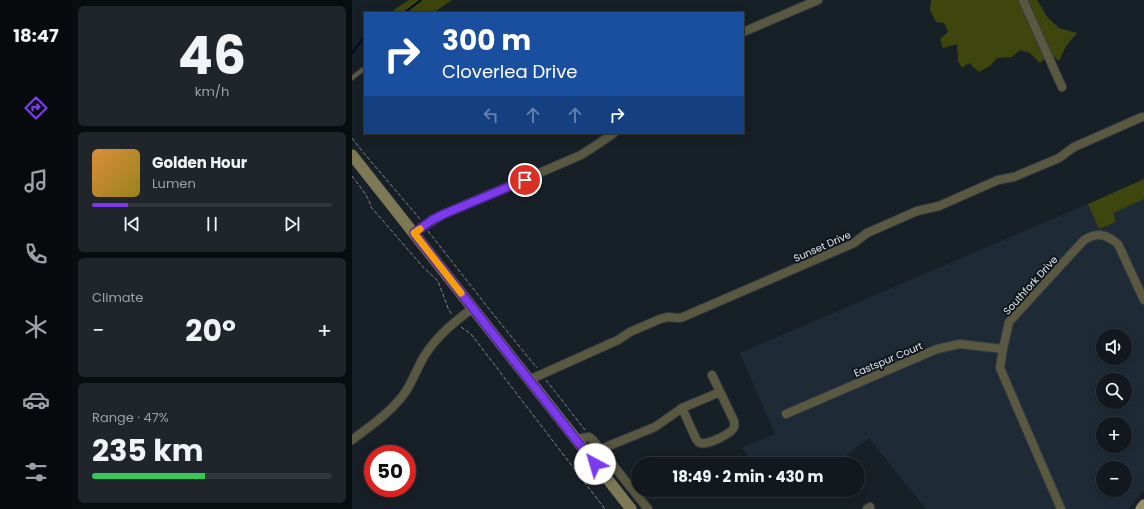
<!DOCTYPE html>
<meta charset="utf-8">
<style>
body{margin:0;font-family:Poppins,sans-serif;background:#1f252a;color:#f1f3f6;height:100vh;display:flex;flex-direction:column;font-size:15px;white-space:nowrap}
*{box-sizing:border-box;margin:0}
p{font-size:13px;color:#9ca0a4}
.icon{flex:none;width:22px;height:22px;fill:none;stroke:currentColor;stroke-width:2;stroke-linecap:round;stroke-linejoin:round}
.map{position:relative;flex:1;overflow:hidden}
.panel{display:flex;flex-direction:column;gap:6px;padding:6px;background:#0a0d10;width:280px}
.panel>*{flex:none}
.guide{position:absolute;left:12px;top:12px;width:380px;height:122px;border-radius:0px;box-shadow:0 2px 10px #0003,0 0 0 1px #31373b;background:#1a4fa0;color:#fff;overflow:hidden}
.buttons{position:absolute;left:744px;top:329px;display:grid;gap:8px}
.buttons a{display:grid;place-items:center;width:36px;height:36px;border-radius:50%;background:#12181d;box-shadow:0 2px 10px #0003,0 0 0 1px #31373b;font-size:20px}
.speed{position:absolute;left:12px;top:445px;display:flex;gap:8px;font-size:20px;font-weight:700;text-align:center}
.speed>*{display:grid;place-content:center;width:52px;height:52px;border-radius:50%;background:#12181d;box-shadow:0 2px 10px #0003,0 0 0 1px #31373b;line-height:1}
.speed .limit{border:6px solid #d22;background:#fff;color:#111}
.pin{position:absolute;display:grid;place-items:center;width:34px;height:34px;color:#fff;margin:-17px;border:2px solid #fff;border-radius:50%;box-shadow:0 1px 4px #0007}
.me{position:absolute;width:44px;margin:-22px;rotate:321deg;stroke-linejoin:round;filter:drop-shadow(0 0 3px #0008)}
.turn{display:flex;align-items:center;gap:14px;height:84px;padding:0 12px;font-size:18px}
.turn .icon{width:52px;height:52px;stroke-width:2.5}
.turn b{display:block;font-size:28px;line-height:34px}
.lanes{display:flex;align-items:center;height:38px;padding:0 12px;background:#0003;justify-content:center;gap:20px;direction:ltr}
.lanes .off{opacity:.35}
.big{font-size:30px;font-weight:700;line-height:1.1}
.panel .card{flex:1;display:flex;flex-direction:column;justify-content:center;gap:6px;min-width:0;padding:0 14px;border-radius:6px;background:#1f252a}
.panel .dial{align-items:center;gap:0}
.dial b{font-size:52px;line-height:1}
.song{display:flex;align-items:center;gap:12px}
.cover{width:48px;height:48px;border-radius:6px;background:linear-gradient(135deg,hsl(30 70% 55%),hsl(50 70% 35%))}
.played{height:4px;border-radius:2px;background:linear-gradient(90deg,#7c3aed 15%,#31373b 15%)}
.keys{display:flex;justify-content:space-around;direction:ltr}
.heat{display:flex;justify-content:space-between;align-items:center;font-size:22px;direction:ltr}
.charge{height:6px;border-radius:3px;background:linear-gradient(90deg,#34c759 47%,#31373b 0)}
.trip{position:absolute;left:279px;top:457px;width:234px;height:40px;border-radius:20px;background:#12181d;box-shadow:0 2px 10px #0003,0 0 0 1px #31373b;font-weight:700;line-height:40px;text-align:center}
main{display:flex;flex:1;min-height:0}
.dock{display:flex;flex-direction:column;width:72px;justify-content:space-around;align-items:center;background:#070a0c;color:#9ca0a4}
.dock .icon{width:28px;height:28px}
.dock .on{color:#7c3aed}
.dock b{font-size:18px;color:#f1f3f6}
.map>svg:first-child{display:block}
.built{fill:#1e2b36;fill-rule:evenodd}
.green{fill:#3e460d}
.lines{fill:none;stroke-linecap:round;stroke-linejoin:round}
.stream{stroke:#000a25;stroke-width:2}
.service-casing{stroke:#353c43;stroke-width:5.5}
.minor-casing{stroke:#353c43;stroke-width:10}
.secondary-casing{stroke:#353c43;stroke-width:12}
.primary-casing{stroke:#353c43;stroke-width:12}
.path{stroke:#80878d;stroke-width:1;stroke-dasharray:4 2;stroke-linecap:butt}
.service{stroke:#5b5841;stroke-width:4}
.minor{stroke:#5b5841;stroke-width:8}
.secondary{stroke:#7d7954;stroke-width:11}
.primary{stroke:#979261;stroke-width:11}
.route-casing{stroke:#51269a;stroke-width:10}
.route{stroke:#7c3aed;stroke-width:7}
.slow{stroke:#f59e0b;stroke-width:7}
.labels{text-anchor:middle;stroke-width:4;stroke-linejoin:round;paint-order:stroke}
.street-label{font-size:10px;fill:#e4e9ee;stroke:#0f171d}
</style>
<main>
<nav class="dock">
<b>18:47</b>
<svg class="icon on" aria-label="directions" viewBox="0 0 24 24"><path d="M12 3l9 9-9 9-9-9zM9 14v-3h6M13 9l2 2-2 2"/></svg>
<svg class="icon" aria-label="music" viewBox="0 0 24 24"><path d="M9 18V5l10-2v13"/><circle cx="6" cy="18" r="3"/><circle cx="16" cy="16" r="3"/></svg>
<svg class="icon" aria-label="phone" viewBox="0 0 24 24"><path d="M5 4h4l2 5-3 2q2 4 5 5l2-3 5 2v4C11 20 4 13 5 4z"/></svg>
<svg class="icon" aria-label="climate" viewBox="0 0 24 24"><path d="M12 3v18M4 7l16 10M4 17L20 7"/></svg>
<svg class="icon" aria-label="car" viewBox="0 0 24 24"><path d="M5 17H2v-5l4-1 3-4h7l3 4 3 1v5h-3M9 17h6M6 11h13"/><circle cx="7" cy="17" r="2"/><circle cx="17" cy="17" r="2"/></svg>
<svg class="icon" aria-label="filters" viewBox="0 0 24 24"><path d="M4 7h16M4 17h16"/><circle cx="9" cy="7" r="2"/><circle cx="15" cy="17" r="2"/></svg>
</nav>
<section class="panel">
<div class="card dial"><b>46</b><p>km/h</p></div>
<div class="card">
<div class="song"><i class="cover"></i><div><b>Golden Hour</b><p>Lumen</p></div></div>
<div class="played"></div>
<div class="keys"><svg class="icon" aria-label="previous" viewBox="0 0 24 24"><path d="M18 5L8 12l10 7zM5 5v14"/></svg><svg class="icon" aria-label="pause" viewBox="0 0 24 24"><path d="M8 5v14M16 5v14"/></svg><svg class="icon" aria-label="next" viewBox="0 0 24 24"><path d="M6 5l10 7-10 7zM19 5v14"/></svg></div>
</div>
<div class="card"><p>Climate</p>
<div class="heat"><a>−</a><b class="big">20°</b><a>+</a></div>
</div>
<div class="card"><p>Range · 47%</p><b class="big">235 km</b><div class="charge"></div></div>
</section>
<div class="map">
<svg width="792" height="509" viewBox="0 0 792 509">
<rect width="100%" height="100%" fill="#182027"/>
<!-- built -->
<path class="built" d="M 792,199 L 792,489 L 776,509 L 574,509 L 517,438 L 483,464 L 403,464 L 390,448 L 423,434 L 388,353 L 736,204 L 743,220 ZM 751,336 L 773,336 L 773,358 L 751,358 ZM 751,380 L 773,380 L 773,402 L 751,402 ZM 751,424 L 773,424 L 773,446 L 751,446 ZM 751,468 L 773,468 L 773,490 L 751,490 Z"/>
<!-- green -->
<g class="green">
<polygon points="57,0 100,0 81,13 37,13"/>
<polygon points="579,0 685,0 696,18 707,28 725,33 714,46 707,61 698,54 688,63 678,53 668,50 660,57 645,58 638,66 627,72 617,63 610,68 606,61 605,44 591,48 588,39 596,32 592,23 584,22 578,10"/>
<polygon points="792,179 792,199 761,213 764,222 747,229 736,204"/>
</g>
<g class="lines">
<!-- stream -->
<g class="stream">
<polyline points="52,13 69,0"/>
<polyline points="0,53 11,38 13,37"/>
</g>
<!-- service casing -->
<g class="service-casing">
<polyline id="service" points="0,78 13,68"/>
</g>
<!-- minor casing -->
<g class="minor-casing">
<g id="minor">
<polyline points="671,0 710,87"/>
<polyline points="391,32 466,0"/>
<polyline points="62,233 72,226 92,214 229,155 243,146 262,133"/>
<polyline points="177,380 266,340 278,332 308,319 316,317 327,318 331,317 502,243 515,233 565,211 587,206 646,180 662,177 707,158 722,147 790,117"/>
<path d="M 330,408 L 344,439 C 346,441 346,443 349,443 C 355,445 380,434 382,427 C 383,425 382,423 382,421 L 360,375"/>
<polyline points="434,414 585,349 608,344 651,349"/>
<path d="M 0,440 C 17,427 35,415 49,398 C 60,385 64,369 73,355 C 85,336 102,322 121,308"/>
<polyline points="225,441 230,438 237,437 241,440 296,509"/>
<polyline points="249,449 303,427 330,408 368,392"/>
<polyline points="515,509 518,507"/>
<path d="M 709,509 L 648,368 L 651,349 L 657,322 L 732,240 C 746,232 754,234 766,244 L 792,300"/>
</g>
</g>
<!-- secondary casing -->
<g class="secondary-casing">
<polyline id="secondary" points="0,155 279,509"/>
</g>
<!-- primary casing -->
<g class="primary-casing">
<polyline id="primary" points="789,509 792,505"/>
</g>
<!-- path -->
<g class="path">
<polyline points="0,138 10,151 68,219"/>
<path d="M 0,176 C 7,186 17,196 19,207 L 71,267 L 86,281 L 96,308 L 100,315"/>
<polyline points="76,231 145,319 185,368"/>
<polyline points="109,327 119,334 253,509"/>
<polyline points="194,380 233,430"/>
</g>
<!-- service -->
<use href="#service" class="service"/>
<!-- minor -->
<use href="#minor" class="minor"/>
<!-- secondary -->
<use href="#secondary" class="secondary"/>
<!-- primary -->
<use href="#primary" class="primary"/>
</g>
<g class="lines">
<!-- route casing -->
<g class="route-casing">
<polyline id="route" points="173,180 92,214 80,220 62,233 243,464"/>
</g>
<!-- route -->
<use href="#route" class="route"/>
<!-- slow -->
<polyline class="slow" points="68,229 62,233 109,293"/>
</g>
<g class="labels">
<!-- street labels -->
<g class="street-label">
<text transform="translate(470 246) rotate(-24)" y="4">Sunset Drive</text>
<text transform="translate(678 285) rotate(-48)" y="4">Southfork Drive</text>
<text transform="translate(536 359) rotate(-23)" y="4">Eastspur Court</text>
</g>
</g>
</svg>
<div class="buttons">
<a><svg class="icon" aria-label="sound" viewBox="0 0 24 24"><path d="M4 9h4l5-4v14l-5-4H4zM17 9q2 3 0 6"/></svg></a>
<a><svg class="icon" aria-label="search" viewBox="0 0 24 24"><circle cx="10" cy="10" r="6"/><path d="M15 15l6 6"/></svg></a>
<a>+</a>
<a>−</a>
</div>
<div class="speed"><div class="limit">50</div></div>
<div class="pin" style="left:173px;top:180px;background:#d93025"><svg class="icon" aria-label="arrive" viewBox="0 0 24 24"><path d="M6 21V4h12l-3 4 3 4H6"/></svg></div>
<svg class="me" style="left:243px;top:464px" viewBox="-20 -20 40 40"><circle r="19" fill="#fff"/><path d="M0-13L10 11 0 6-10 11z" fill="#7c3aed"/></svg>
<div class="trip">18:49 · 2 min · 430 m</div>
<div class="guide">
<div class="turn"><svg class="icon" aria-label="right" viewBox="0 0 24 24"><path d="M7 20v-9h11M14 6l5 5-5 5"/></svg><div><b>300 m</b>Cloverlea Drive</div></div>
<div class="lanes"><svg class="icon off" aria-label="left" viewBox="0 0 24 24"><path d="M17 20v-9H6M10 6l-5 5 5 5"/></svg><svg class="icon off" aria-label="ahead" viewBox="0 0 24 24"><path d="M12 20V5M6 11l6-6 6 6"/></svg><svg class="icon off" aria-label="ahead" viewBox="0 0 24 24"><path d="M12 20V5M6 11l6-6 6 6"/></svg><svg class="icon" aria-label="right" viewBox="0 0 24 24"><path d="M7 20v-9h11M14 6l5 5-5 5"/></svg></div>
</div>
</div>
</main>
